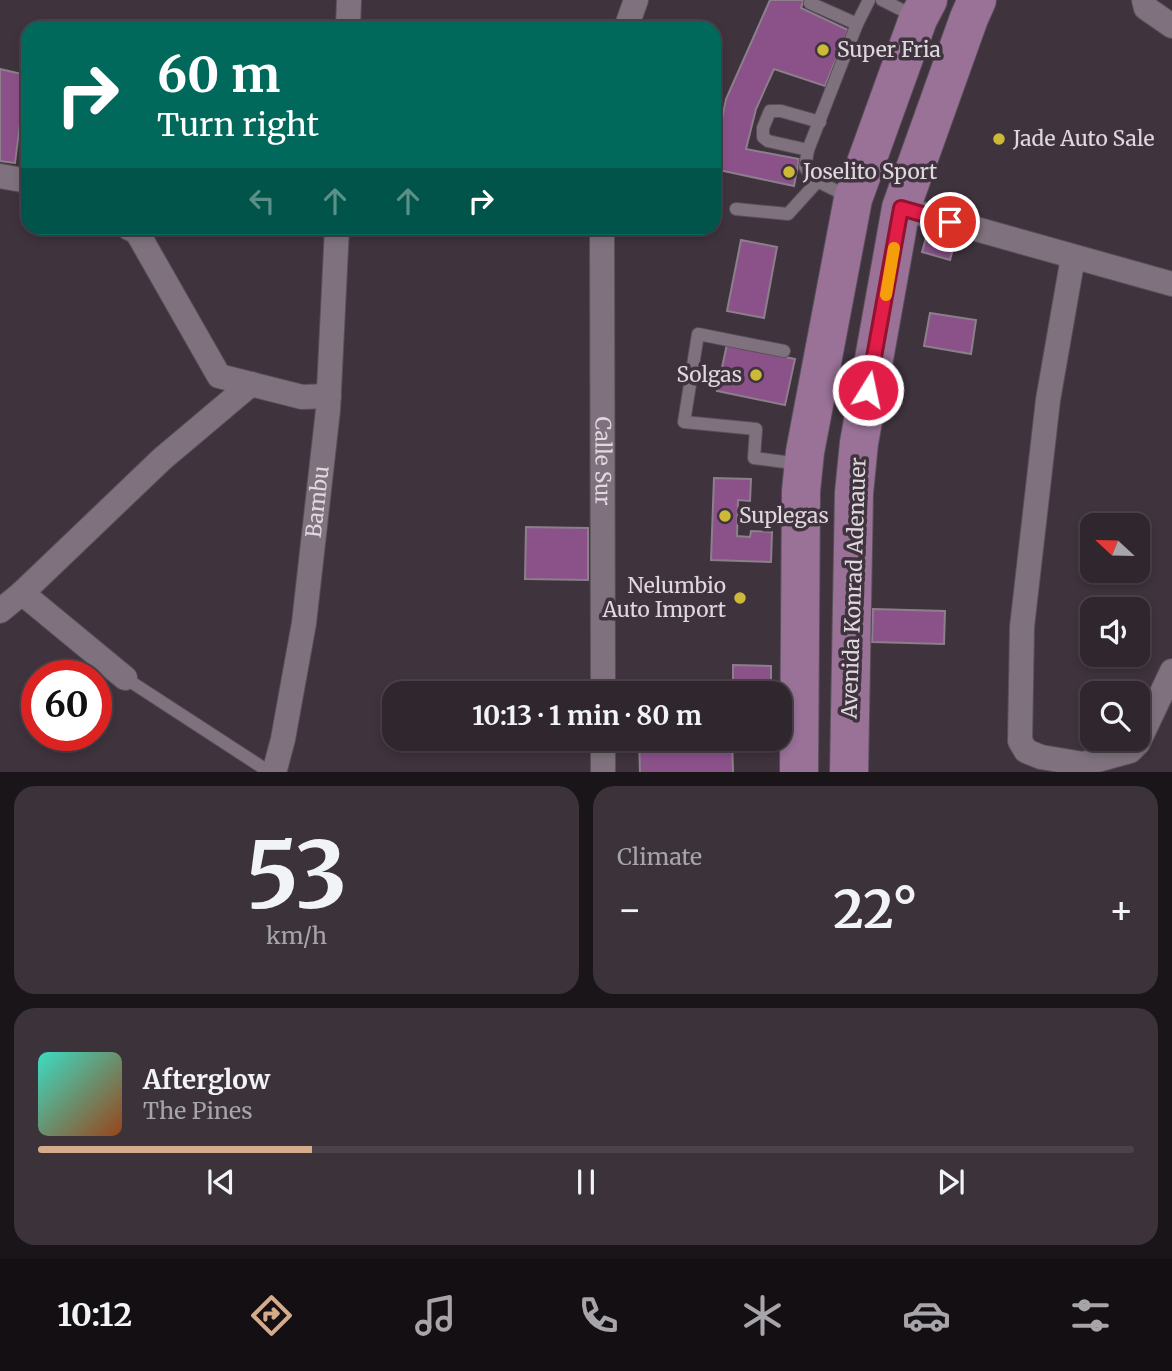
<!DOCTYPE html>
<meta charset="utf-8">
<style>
body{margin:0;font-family:Merriweather,serif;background:#3b323a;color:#f1f3f6;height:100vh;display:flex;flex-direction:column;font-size:26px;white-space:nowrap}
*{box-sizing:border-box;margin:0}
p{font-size:23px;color:#a7a5aa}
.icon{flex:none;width:38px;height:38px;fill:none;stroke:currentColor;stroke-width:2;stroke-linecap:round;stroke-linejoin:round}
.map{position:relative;height:772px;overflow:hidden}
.details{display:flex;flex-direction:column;gap:14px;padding:14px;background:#1a1519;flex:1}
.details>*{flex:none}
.top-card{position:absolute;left:21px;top:21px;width:700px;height:214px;border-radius:21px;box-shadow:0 4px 10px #0003,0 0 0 2px #4a434a;background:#00695c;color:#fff;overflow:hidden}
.needle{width:46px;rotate:292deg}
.controls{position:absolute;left:1080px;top:513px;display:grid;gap:14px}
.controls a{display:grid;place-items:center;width:70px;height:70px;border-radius:14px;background:#2f262e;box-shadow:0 4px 10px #0003,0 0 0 2px #4a434a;font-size:35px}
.speed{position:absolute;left:21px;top:660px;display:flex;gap:14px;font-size:35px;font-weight:700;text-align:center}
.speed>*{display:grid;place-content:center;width:91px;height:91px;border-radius:50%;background:#2f262e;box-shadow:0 4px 10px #0003,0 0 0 2px #4a434a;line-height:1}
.speed .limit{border:10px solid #d22;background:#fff;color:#111}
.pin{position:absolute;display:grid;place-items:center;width:60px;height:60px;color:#fff;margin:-30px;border:4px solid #fff;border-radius:50%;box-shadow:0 2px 7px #0007}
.me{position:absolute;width:77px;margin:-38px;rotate:10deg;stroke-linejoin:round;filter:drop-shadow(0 0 5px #0008)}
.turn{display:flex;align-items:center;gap:24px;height:147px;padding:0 21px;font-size:32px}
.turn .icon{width:91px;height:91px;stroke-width:2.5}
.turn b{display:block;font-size:49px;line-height:60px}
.lanes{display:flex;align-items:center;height:66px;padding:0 21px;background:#0003;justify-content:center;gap:35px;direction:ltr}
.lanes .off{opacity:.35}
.big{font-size:52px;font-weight:700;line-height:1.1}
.details .card{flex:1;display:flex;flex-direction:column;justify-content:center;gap:10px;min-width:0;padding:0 24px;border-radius:21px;background:#3b323a}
.details .dial{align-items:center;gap:0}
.dial b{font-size:91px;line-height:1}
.song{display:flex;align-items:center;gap:21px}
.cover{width:84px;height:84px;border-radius:10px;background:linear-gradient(135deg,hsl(170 70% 55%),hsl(20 70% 35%))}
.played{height:7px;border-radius:4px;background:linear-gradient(90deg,#d6ab8b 25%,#4a434a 25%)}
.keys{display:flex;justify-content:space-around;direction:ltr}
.heat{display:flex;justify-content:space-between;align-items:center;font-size:38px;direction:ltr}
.details .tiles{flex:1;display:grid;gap:14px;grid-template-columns:1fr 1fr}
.card:last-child{grid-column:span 2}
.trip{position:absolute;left:382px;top:681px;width:410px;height:70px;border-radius:21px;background:#2f262e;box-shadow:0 4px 10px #0003,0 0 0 2px #4a434a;font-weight:700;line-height:70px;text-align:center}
.tabs{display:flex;height:112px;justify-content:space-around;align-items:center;background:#130f12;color:#a7a5aa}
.tabs .icon{width:49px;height:49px}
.tabs .selected{color:#d6ab8b}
.tabs b{font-size:32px;color:#f1f3f6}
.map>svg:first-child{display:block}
.building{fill:#8b528a;stroke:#8c7f8b;stroke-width:2}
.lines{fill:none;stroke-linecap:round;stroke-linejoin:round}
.lane-casing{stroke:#595059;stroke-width:14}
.street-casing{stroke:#595059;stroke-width:26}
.primary-casing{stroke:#595059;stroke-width:40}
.lane{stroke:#7f727e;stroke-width:12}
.street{stroke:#7f727e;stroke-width:24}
.primary{stroke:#9a7298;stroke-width:38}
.route-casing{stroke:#92132f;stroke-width:18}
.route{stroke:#e11d48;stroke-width:12}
.slow{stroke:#f59e0b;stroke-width:12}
.poi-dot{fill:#cdb938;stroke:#3f333e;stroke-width:2.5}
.labels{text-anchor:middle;stroke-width:7;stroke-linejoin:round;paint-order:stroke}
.poi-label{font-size:21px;fill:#e0d8df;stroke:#3f333e;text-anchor:start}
.street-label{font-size:21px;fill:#e0d8df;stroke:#3f333e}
</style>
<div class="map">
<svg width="1172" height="773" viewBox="0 0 1172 773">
<rect width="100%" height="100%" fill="#3f333e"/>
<!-- building -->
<g class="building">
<polygon points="770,0 804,0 801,8 848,30 825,86 774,69 756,109 746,149 799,159 794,186 714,169 714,160 726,99"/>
<polygon points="0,69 26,75 15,163 0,161"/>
<polygon points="939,224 958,230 950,260 922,252 928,231"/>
<polygon points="741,240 777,247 764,318 727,311"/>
<polygon points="930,313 976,320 971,354 924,346"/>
<polygon points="727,344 795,359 785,405 717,391"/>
<polygon points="714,478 751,479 750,501 738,500 737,536 750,537 751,531 772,532 771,562 711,560"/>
<polygon points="526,527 588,528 588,580 525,579"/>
<polygon points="873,609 945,611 944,644 872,642"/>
<polygon points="733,665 771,666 771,681 733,680"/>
<polygon points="639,738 732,738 733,773 640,773"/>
</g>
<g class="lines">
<!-- lane casing -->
<g class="lane-casing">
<g id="lane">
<polyline points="882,0 916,17"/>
<polyline points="810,3 857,24"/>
<polyline points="808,150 768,141 763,137 763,128 770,111 781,111 820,122"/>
<polyline points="849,197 813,179 805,167 808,150 857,24 869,0"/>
<polyline points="736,209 788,214 818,181"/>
<polyline points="784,351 698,334 684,422 756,429 754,458 800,464"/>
<polyline points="125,678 271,773"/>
</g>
</g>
<!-- street casing -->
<g class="street-casing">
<g id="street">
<polyline points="1144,0 1146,8 1172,26"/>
<polyline points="348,28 349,0"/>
<polyline points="626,28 636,0"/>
<polyline points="0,176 28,181"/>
<polyline points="901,208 1172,284"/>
<polyline points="129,228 137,232 219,376 302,397 329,396"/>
<path id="s1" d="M 602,228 L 603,693"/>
<polyline points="1073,257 1048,400 1022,627 1020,741 1026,751 1041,757 1083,764 1130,751 1138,743 1172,671"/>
<polyline points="0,611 22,593"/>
<polyline points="125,678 22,593 162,459 251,384"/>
<path id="s2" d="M 274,773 L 283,739 L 304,623 L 328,410 L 337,228"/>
<polyline points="603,773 603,738"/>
</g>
</g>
<!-- primary casing -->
<g class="primary-casing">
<g id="primary">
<polyline points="799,773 801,491 805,452 853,199 918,19 928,0"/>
<polyline points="849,773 854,493 859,443 901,208 969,18 977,0"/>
</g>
</g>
<!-- lane -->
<use href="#lane" class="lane"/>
<!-- street -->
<use href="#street" class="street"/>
<!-- primary -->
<use href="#primary" class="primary"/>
</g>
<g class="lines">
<!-- route casing -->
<g class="route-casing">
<polyline id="route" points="868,390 901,208 950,222"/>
</g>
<!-- route -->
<use href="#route" class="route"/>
<!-- slow -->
<polyline class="slow" points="886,295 894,248"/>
</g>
<!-- markers -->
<g class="poi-dot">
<circle cx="823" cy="50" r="7"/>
<circle cx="999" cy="139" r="7"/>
<circle cx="789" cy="172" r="7"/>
<circle cx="756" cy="375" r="7"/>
<circle cx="725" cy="516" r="7"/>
<circle cx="740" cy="598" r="7"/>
</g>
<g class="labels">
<!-- poi labels -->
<g class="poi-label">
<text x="837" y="57">Super Fria</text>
<text x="1013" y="146">Jade Auto Sale</text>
<text x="803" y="179">Joselito Sport</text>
<text x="742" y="382" text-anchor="end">Solgas</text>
<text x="739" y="523">Suplegas</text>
<text x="726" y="593" text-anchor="end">Nelumbio<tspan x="726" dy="24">Auto Import</tspan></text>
</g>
<!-- street labels -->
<g class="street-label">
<text dy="7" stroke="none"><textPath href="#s1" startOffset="233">Calle Sur</textPath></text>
<text dy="7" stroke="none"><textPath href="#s2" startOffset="275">Bambu</textPath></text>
<text transform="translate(854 588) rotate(-88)" y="7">Avenida Konrad Adenauer</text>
</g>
</g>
</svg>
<div class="controls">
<a><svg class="needle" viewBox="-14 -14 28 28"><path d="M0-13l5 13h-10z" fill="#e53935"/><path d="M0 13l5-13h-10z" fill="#a7a5aa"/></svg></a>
<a><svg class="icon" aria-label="sound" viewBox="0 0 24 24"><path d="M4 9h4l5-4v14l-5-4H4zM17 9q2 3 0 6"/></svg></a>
<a><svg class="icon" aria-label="search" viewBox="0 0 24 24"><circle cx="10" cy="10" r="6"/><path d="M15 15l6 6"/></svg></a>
</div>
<div class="speed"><div class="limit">60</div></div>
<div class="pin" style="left:950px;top:222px;background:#d93025"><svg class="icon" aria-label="arrive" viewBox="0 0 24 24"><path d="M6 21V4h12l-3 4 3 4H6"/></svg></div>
<svg class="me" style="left:868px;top:390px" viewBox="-20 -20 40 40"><circle r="17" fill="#e11d48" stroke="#fff" stroke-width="3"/><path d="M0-11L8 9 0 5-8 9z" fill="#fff"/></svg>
<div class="trip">10:13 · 1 min · 80 m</div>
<div class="top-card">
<div class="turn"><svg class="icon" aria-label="right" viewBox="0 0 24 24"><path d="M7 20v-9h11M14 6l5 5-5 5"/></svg><div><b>60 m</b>Turn right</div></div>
<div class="lanes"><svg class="icon off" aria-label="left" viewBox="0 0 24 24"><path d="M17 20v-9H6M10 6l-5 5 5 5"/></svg><svg class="icon off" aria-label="ahead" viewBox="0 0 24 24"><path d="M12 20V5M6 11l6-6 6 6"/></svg><svg class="icon off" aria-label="ahead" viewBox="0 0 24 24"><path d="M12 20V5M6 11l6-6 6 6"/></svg><svg class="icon" aria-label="right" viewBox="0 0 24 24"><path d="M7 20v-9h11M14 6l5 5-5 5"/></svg></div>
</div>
</div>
<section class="details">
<div class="tiles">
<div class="card dial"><b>53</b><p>km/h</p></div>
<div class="card"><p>Climate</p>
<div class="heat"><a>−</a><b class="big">22°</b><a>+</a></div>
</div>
<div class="card">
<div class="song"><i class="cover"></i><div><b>Afterglow</b><p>The Pines</p></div></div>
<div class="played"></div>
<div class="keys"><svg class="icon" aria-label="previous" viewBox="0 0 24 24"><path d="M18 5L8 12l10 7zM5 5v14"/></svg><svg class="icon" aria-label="pause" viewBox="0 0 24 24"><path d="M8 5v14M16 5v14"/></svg><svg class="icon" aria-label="next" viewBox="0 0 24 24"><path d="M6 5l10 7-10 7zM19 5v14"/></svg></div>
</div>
</div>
</section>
<nav class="tabs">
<b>10:12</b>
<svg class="icon selected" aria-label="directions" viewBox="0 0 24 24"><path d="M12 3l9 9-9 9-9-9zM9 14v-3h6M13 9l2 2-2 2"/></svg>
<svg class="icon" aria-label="music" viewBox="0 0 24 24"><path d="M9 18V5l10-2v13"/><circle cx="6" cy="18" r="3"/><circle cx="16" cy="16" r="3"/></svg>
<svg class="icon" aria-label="phone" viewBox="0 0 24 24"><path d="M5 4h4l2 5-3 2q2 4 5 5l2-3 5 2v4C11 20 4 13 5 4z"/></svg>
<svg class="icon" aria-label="climate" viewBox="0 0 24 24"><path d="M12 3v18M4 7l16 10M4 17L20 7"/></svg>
<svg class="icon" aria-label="car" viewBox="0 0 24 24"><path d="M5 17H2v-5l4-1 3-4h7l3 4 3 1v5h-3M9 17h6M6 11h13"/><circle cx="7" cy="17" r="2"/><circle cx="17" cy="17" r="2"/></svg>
<svg class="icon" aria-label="filters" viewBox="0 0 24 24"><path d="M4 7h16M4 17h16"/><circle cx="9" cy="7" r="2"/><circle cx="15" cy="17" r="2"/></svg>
</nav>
